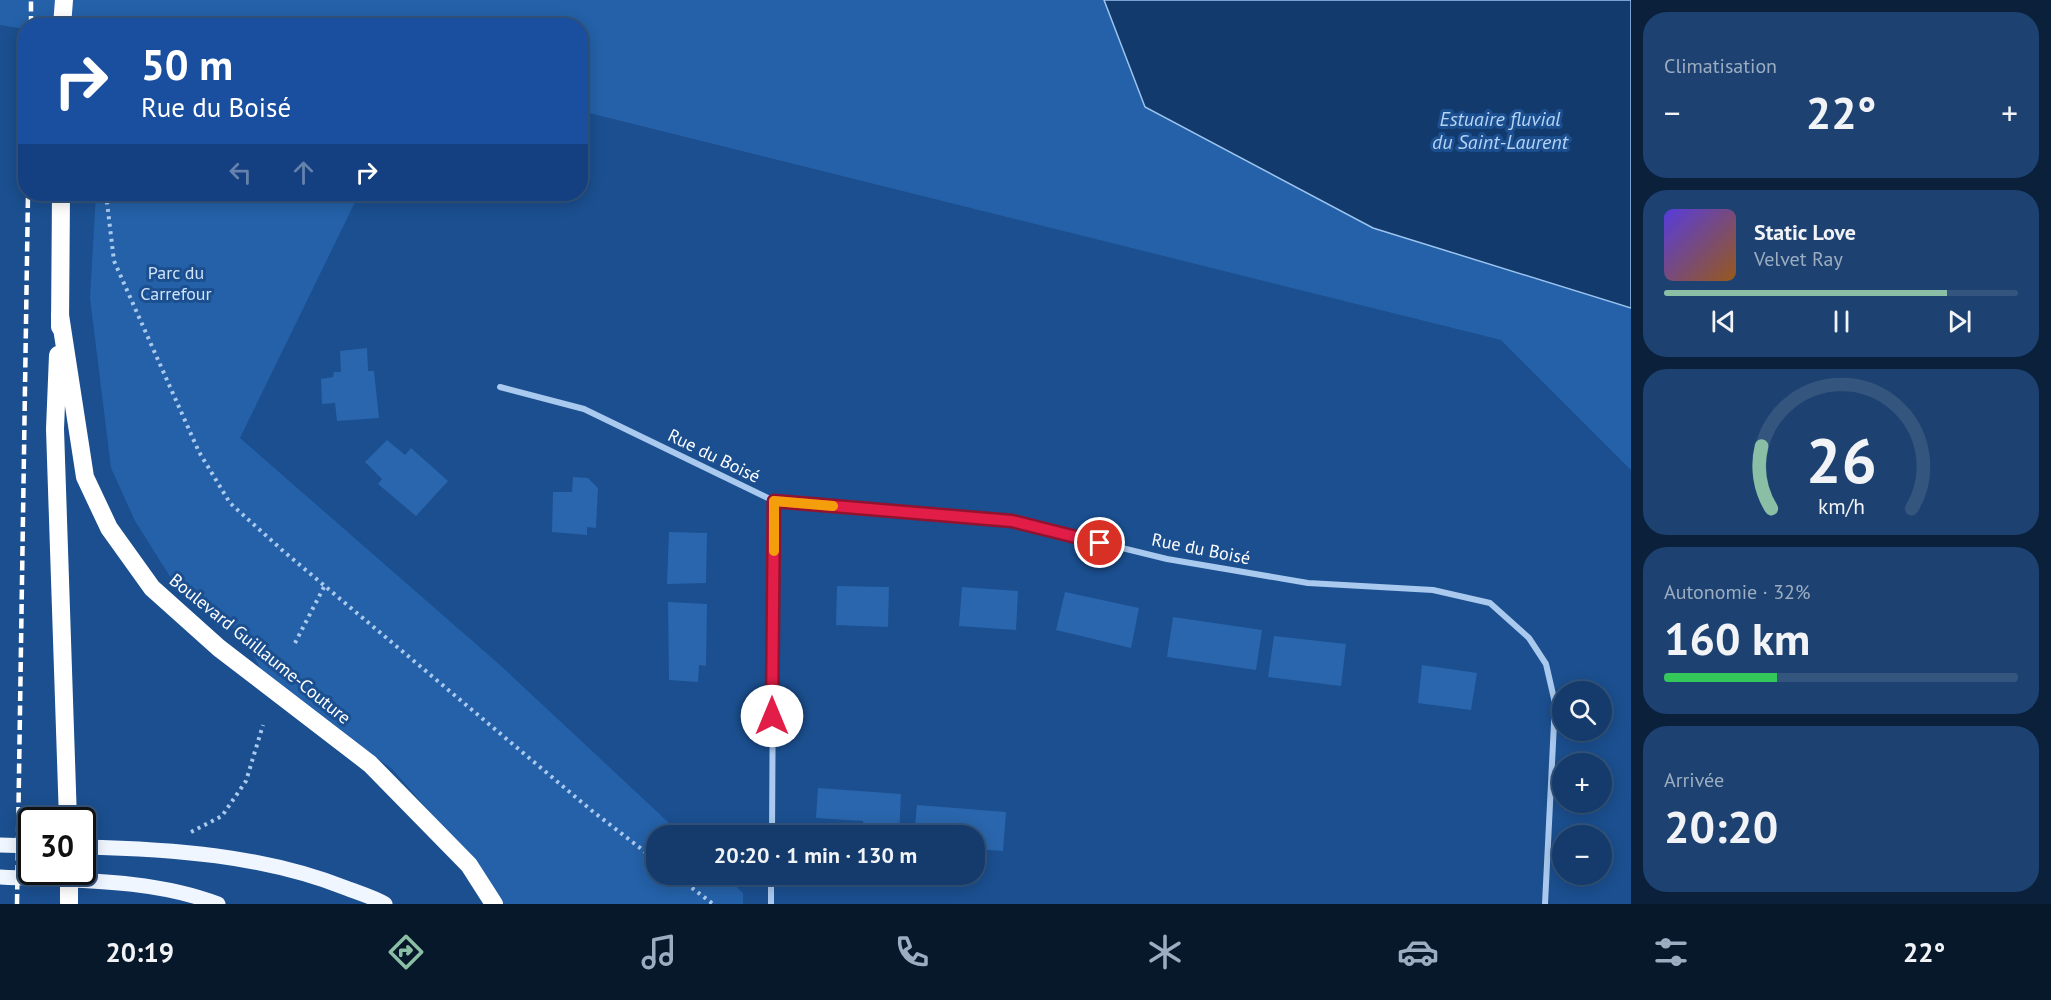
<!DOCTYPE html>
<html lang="fr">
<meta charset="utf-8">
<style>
body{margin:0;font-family:"PT Sans",sans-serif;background:#1d4271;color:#f1f3f6;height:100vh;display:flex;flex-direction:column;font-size:22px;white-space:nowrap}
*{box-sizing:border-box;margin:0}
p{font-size:20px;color:#9dadc1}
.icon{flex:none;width:33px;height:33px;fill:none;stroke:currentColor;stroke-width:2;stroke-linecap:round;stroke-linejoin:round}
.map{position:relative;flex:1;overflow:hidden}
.panel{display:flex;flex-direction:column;gap:12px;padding:12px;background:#0b203b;width:420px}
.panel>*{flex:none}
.top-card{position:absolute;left:18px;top:18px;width:570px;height:183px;border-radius:24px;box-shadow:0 3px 15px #0003,0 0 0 2px #33557e;background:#1a4fa0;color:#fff;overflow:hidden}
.fabs{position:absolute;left:1552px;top:681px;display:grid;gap:12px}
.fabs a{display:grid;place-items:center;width:60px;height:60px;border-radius:50%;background:#143b6b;box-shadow:0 3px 15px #0003,0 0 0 2px #33557e;font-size:30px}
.speed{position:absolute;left:18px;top:807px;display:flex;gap:12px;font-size:30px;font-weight:700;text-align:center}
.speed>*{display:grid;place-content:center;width:78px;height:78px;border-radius:50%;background:#143b6b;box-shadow:0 3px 15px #0003,0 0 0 2px #33557e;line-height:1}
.speed .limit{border:3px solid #111;border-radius:9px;background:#fff;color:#111}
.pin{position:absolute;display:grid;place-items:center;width:51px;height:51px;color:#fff;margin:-26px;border:3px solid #fff;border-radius:50%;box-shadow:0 2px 6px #0007}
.me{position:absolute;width:66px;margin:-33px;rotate:0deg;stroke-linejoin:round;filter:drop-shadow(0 0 4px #0008)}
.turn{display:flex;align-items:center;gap:21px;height:126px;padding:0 24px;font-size:27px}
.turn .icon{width:78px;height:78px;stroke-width:2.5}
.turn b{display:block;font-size:42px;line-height:51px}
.lanes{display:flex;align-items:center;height:57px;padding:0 24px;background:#0003;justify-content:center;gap:30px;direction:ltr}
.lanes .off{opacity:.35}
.big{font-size:45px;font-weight:600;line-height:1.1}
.panel .widget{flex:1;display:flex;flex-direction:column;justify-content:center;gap:9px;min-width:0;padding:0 21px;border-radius:24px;background:#1d4271}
.panel .dial{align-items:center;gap:0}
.dial svg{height:156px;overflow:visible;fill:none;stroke:#33557e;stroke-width:7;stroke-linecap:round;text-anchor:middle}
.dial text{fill:#f1f3f6;stroke:none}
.song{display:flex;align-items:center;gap:18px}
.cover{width:72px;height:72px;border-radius:9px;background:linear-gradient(135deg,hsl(250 70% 55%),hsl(30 70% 35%))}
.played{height:6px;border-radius:3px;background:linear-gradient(90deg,#8abfa5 80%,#33557e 80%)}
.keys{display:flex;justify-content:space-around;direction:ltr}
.heat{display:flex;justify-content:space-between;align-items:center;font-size:33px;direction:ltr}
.charge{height:9px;border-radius:4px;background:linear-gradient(90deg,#34c759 32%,#33557e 0)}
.trip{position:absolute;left:646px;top:825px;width:339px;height:60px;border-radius:24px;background:#143b6b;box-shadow:0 3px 15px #0003,0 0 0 2px #33557e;font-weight:600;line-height:60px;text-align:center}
.tabs{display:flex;height:96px;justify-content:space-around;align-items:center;background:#08182b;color:#9dadc1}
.tabs .icon{width:42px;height:42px}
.tabs .selected{color:#8abfa5}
.tabs b{font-size:27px;color:#f1f3f6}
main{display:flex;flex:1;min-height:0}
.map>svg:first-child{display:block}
.green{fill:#2461a8}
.water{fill:#123a6d;stroke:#9cc4f0;stroke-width:1.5}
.building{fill:#2a66ad}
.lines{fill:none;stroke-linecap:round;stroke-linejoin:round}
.path{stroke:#a9c9ee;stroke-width:4;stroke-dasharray:3 4.5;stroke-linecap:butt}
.street{stroke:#a9c9ee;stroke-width:6}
.primary{stroke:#f0f6ff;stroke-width:15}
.highway{stroke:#fff;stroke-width:18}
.rail{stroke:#fff;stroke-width:4.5;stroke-dasharray:10 4.5;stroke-linecap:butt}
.highway-bridge{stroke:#fff;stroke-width:18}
.route-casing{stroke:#92132f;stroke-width:15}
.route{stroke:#e11d48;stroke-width:10}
.slow{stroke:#f59e0b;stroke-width:10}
.labels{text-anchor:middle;stroke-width:6;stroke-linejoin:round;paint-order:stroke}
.park-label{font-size:18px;fill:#cfe3fa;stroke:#1b4f8f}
.street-label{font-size:18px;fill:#fff;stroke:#1b4f8f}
.water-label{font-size:20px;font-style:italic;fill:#b5d3f5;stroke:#1b4f8f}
</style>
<main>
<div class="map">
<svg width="1631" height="904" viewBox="0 0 1631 904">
<rect width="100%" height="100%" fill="#1b4f8f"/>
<!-- green -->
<g class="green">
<polygon points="0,0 1104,0 1145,107 1373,228 1631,308 1631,470 1501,340 581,111 580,26 26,26 25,29 0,25"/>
<polygon points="96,194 359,194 240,438 500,665 682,835 657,836 657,874 724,875 743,893 743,904 502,904 482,871 392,769 265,678 244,636 174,583 135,521 111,468 90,298"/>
</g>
<!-- water -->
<polygon class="water" points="1104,0 1631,0 1631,308 1373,228 1145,107"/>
<!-- building -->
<g class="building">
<polygon points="367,348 368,371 374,371 379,418 337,421 335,403 322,404 321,379 333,377 334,372 341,372 340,351"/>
<polygon points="387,440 405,455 411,448 448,481 416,516 378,484 382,479 365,462"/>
<polygon points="573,477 588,478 598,488 596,528 587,527 587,535 552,532 553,492 572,492"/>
<polygon points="669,532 707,533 706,583 667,584"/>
<polygon points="837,586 889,587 888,627 836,625"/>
<polygon points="962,587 1018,591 1016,630 959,626"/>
<polygon points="1065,592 1139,608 1131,648 1056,630"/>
<polygon points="668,602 707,604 706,666 699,665 698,682 669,680"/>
<polygon points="1173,617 1262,630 1256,670 1167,657"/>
<polygon points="1274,636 1346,644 1341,686 1268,677"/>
<polygon points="1422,665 1477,673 1471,710 1418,703"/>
<polygon points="818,788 901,794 899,836 864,835 863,821 816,818"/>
<polygon points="917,805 1006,812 1003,851 975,849 975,836 914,836"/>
</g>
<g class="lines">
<!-- path -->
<g class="path">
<polyline points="106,194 114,261 199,452 230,503 282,550 591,810 657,861"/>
<polyline points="295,643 325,585"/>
<polyline points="191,832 222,816 246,781 263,725"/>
<polyline points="674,874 713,904"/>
</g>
<!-- street -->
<g class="street">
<polyline points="500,387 584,409 774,501 1012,521 1167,559 1308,583 1433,590 1490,603 1529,638 1546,664 1555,703 1545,904"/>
<polyline points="772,836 774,501"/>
<polyline points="771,904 771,874"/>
</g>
<!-- primary -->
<g class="primary">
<polyline points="0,845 32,846"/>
<path d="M 82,847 C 172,849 262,855 346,888 C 359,893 373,897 385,904"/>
<path d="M 0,877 C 72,881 150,878 218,904"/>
</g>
<!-- highway -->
<g class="highway">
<polyline points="62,26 64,0"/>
<polyline points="60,315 85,477 109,528 152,588 219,648 370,764 469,865 494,904"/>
<polyline points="60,327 61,194"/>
<polyline points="58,355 55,429 68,820"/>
</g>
<!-- rail -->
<g class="rail">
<polyline points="31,26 31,0"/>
<polyline points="17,904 28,194"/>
</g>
<!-- highway-bridge -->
<polyline class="highway-bridge" points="69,872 69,902"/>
</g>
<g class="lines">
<!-- route casing -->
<g class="route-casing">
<polyline id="route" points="772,716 774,501 1012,521 1100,543"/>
</g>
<!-- route -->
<use href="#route" class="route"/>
<!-- slow -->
<polyline class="slow" points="774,551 774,501 833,506"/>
</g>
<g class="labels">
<!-- park labels -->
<g class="park-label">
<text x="176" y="279">Parc du<tspan x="176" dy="21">Carrefour</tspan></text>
</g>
<!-- street labels -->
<g class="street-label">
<text transform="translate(714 456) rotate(26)" y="6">Rue du Boisé</text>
<text transform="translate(1201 549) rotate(11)" y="6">Rue du Boisé</text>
<text transform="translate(260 649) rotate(39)" y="6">Boulevard Guillaume-Couture</text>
</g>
<!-- water labels -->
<g class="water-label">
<text x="1500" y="126">Estuaire fluvial<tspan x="1500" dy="23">du Saint-Laurent</tspan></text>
</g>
</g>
</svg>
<div class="fabs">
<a><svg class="icon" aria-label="search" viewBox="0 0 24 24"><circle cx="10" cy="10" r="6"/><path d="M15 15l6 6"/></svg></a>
<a>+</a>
<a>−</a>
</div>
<div class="speed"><div class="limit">30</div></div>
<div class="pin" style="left:1100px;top:543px;background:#d93025"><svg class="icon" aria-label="arrive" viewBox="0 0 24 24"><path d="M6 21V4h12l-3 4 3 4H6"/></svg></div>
<svg class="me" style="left:772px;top:716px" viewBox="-20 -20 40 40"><circle r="19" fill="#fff"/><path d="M0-13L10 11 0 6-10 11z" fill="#e11d48"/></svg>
<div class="trip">20:20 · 1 min · 130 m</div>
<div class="top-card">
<div class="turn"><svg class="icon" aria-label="right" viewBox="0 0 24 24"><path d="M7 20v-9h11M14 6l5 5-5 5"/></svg><div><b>50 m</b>Rue du Boisé</div></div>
<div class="lanes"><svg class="icon off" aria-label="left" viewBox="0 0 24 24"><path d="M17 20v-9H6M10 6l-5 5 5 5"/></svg><svg class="icon off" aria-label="ahead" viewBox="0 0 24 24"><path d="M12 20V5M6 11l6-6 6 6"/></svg><svg class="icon" aria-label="right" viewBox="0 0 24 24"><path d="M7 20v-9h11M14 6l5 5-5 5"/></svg></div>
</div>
</div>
<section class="panel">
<div class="widget"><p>Climatisation</p>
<div class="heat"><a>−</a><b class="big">22°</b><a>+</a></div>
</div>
<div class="widget">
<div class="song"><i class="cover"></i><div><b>Static Love</b><p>Velvet Ray</p></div></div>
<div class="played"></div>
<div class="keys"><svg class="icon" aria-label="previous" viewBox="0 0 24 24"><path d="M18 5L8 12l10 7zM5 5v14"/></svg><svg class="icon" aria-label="pause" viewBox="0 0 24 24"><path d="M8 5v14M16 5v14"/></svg><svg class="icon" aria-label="next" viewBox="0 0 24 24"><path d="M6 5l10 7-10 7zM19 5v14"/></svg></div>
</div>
<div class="widget dial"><svg viewBox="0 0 100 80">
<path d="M14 69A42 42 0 1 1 86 69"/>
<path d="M14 69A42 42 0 0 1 9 37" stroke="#8abfa5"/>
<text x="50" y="56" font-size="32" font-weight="700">26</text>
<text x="50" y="72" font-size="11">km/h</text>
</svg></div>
<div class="widget"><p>Autonomie · 32%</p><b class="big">160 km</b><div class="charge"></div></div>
<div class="widget"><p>Arrivée</p><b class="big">20:20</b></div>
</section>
</main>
<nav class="tabs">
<b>20:19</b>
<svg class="icon selected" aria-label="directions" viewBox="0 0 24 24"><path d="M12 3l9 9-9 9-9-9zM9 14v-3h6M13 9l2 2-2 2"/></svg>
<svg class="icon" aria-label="music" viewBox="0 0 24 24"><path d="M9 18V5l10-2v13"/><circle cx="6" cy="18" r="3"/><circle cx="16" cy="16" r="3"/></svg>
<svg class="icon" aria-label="phone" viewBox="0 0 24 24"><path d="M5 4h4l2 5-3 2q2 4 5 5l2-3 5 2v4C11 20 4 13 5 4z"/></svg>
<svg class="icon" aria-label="climate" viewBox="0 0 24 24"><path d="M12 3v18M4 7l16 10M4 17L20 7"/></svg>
<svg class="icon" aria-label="car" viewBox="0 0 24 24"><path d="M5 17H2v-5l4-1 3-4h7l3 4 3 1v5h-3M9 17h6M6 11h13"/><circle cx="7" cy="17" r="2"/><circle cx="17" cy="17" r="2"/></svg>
<svg class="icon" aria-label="filters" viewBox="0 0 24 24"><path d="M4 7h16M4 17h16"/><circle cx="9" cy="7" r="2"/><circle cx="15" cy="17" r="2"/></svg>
<b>22°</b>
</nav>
